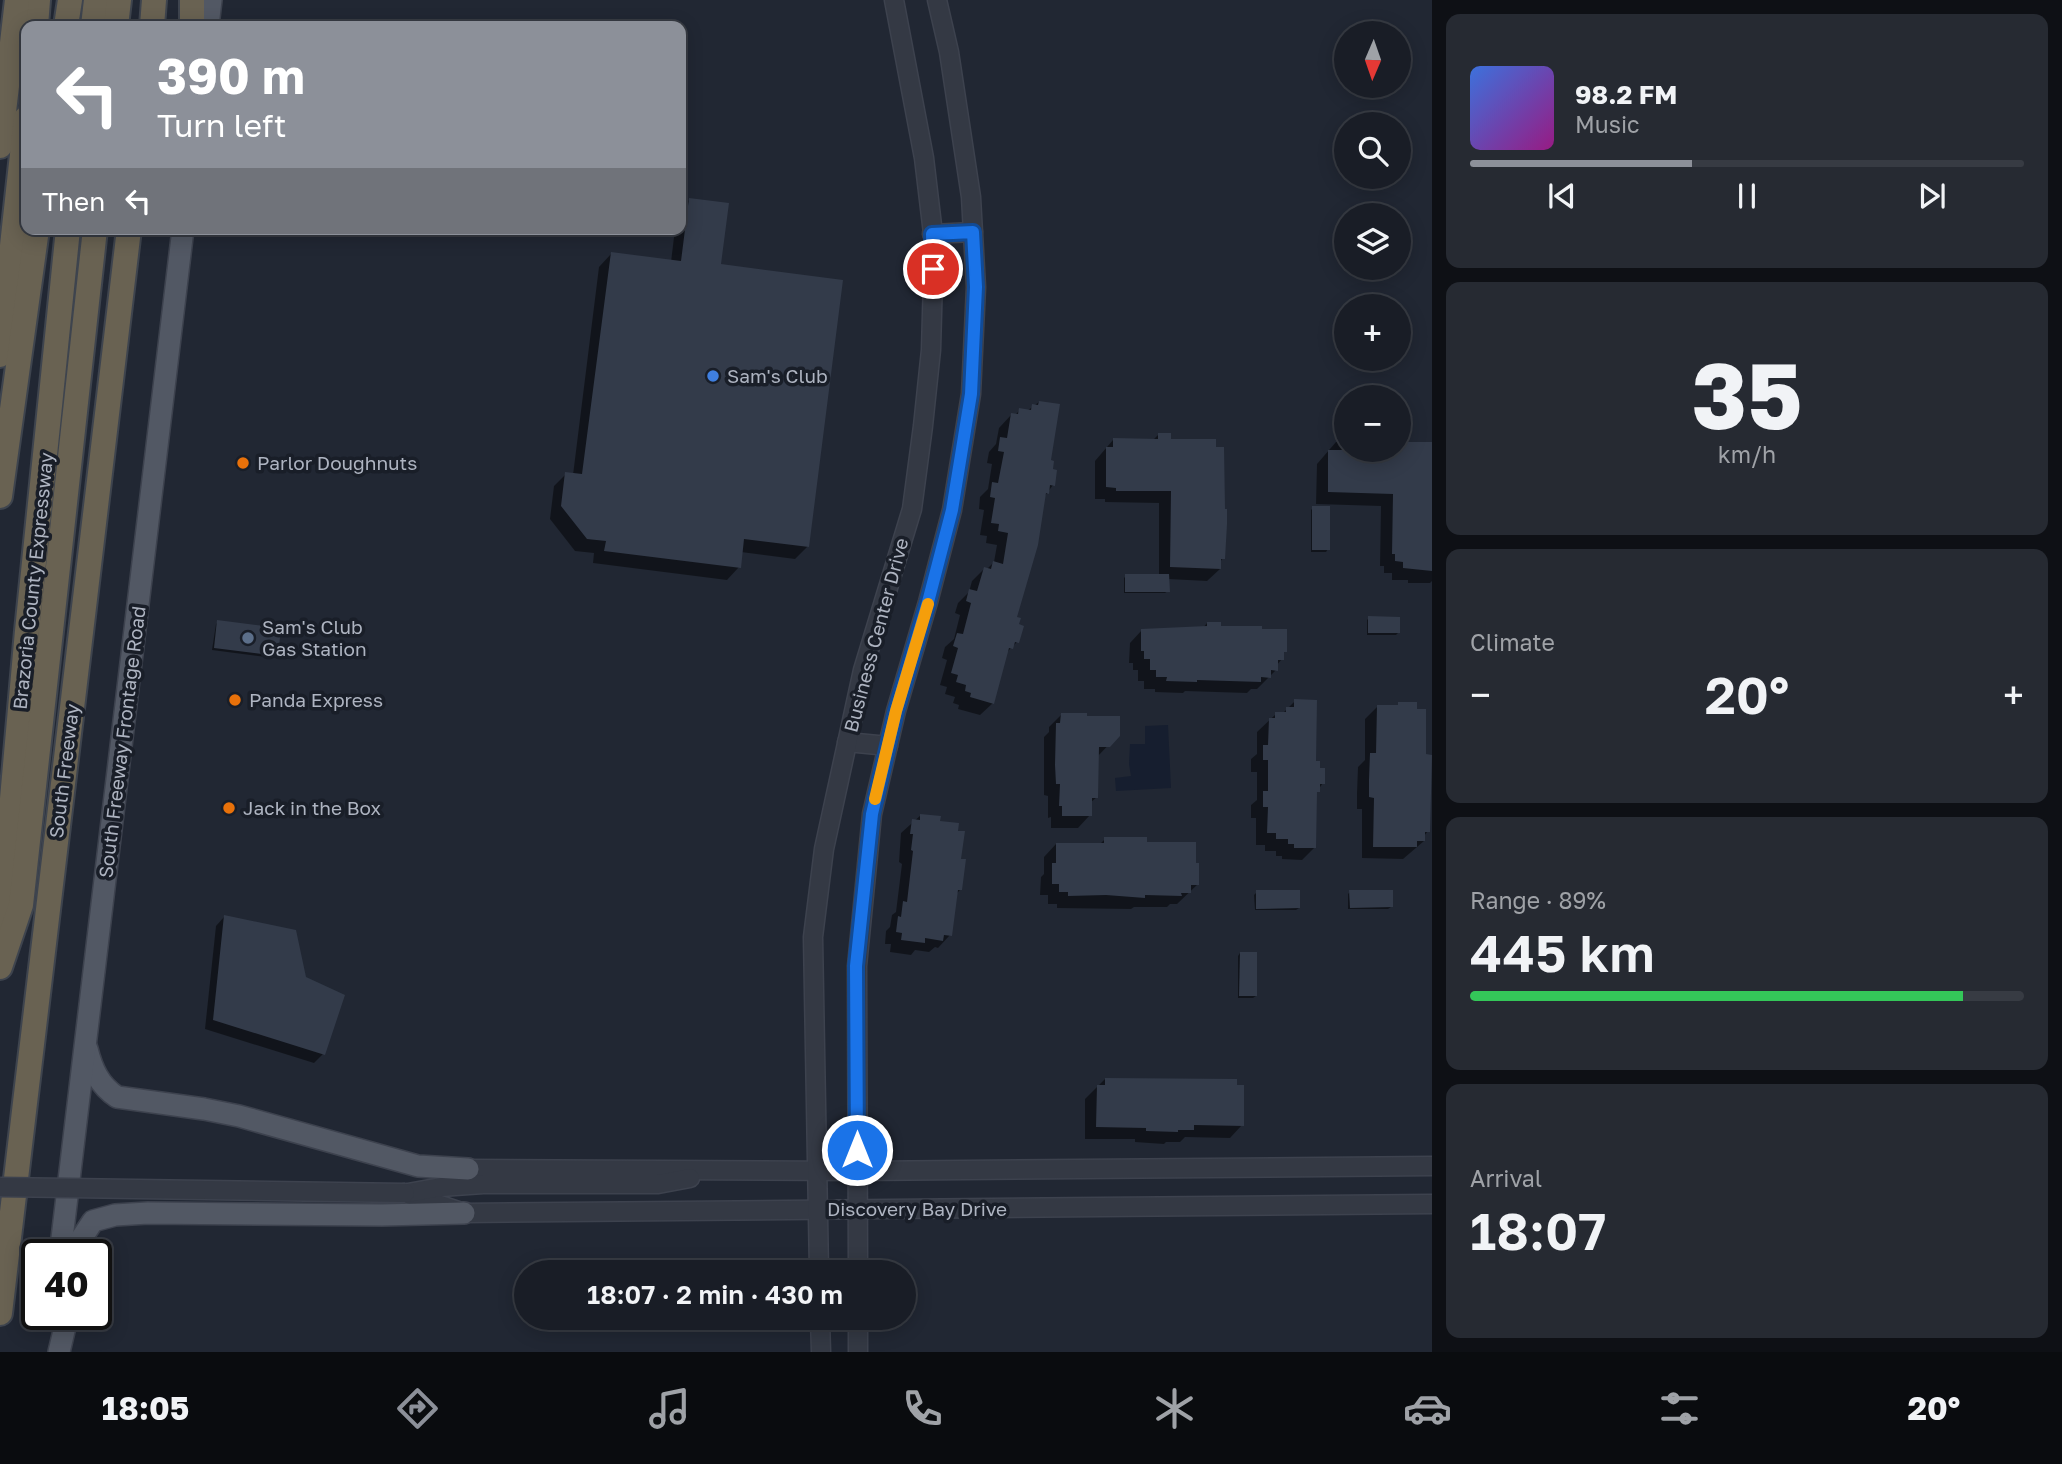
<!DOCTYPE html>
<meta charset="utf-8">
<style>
body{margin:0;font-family:"Golos Text",sans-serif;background:#262a32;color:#f1f3f6;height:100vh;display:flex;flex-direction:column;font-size:26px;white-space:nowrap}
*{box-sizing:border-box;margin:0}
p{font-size:23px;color:#9fa2a7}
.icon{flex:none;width:38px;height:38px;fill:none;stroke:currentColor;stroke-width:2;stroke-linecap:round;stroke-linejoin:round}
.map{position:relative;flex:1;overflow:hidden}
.sheet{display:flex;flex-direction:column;gap:14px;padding:14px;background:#0e1015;width:630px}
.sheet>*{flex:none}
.guide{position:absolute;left:21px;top:21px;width:665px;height:214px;border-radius:14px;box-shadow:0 4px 18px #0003,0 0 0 2px #373b43;background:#8c9099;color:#fff;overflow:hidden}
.needle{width:46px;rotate:182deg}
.tools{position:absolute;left:1334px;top:21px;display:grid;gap:14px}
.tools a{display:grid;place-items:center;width:77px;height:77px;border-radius:50%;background:#191d26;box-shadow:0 4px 18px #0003,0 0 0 2px #373b43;font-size:35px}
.speed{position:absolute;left:21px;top:1239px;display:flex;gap:14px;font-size:35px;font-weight:700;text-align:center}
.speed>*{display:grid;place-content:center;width:91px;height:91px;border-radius:50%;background:#191d26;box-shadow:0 4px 18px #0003,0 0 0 2px #373b43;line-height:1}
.speed .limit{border:4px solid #111;border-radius:10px;background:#fff;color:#111}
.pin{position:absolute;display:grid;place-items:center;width:60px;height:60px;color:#fff;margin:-30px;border:4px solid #fff;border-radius:50%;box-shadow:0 2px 7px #0007}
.me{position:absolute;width:77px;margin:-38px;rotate:0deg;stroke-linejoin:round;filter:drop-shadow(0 0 5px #0008)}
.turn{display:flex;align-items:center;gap:24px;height:147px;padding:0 21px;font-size:32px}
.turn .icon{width:91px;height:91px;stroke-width:2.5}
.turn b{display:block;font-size:49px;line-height:60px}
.then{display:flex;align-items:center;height:66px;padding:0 21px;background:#0003;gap:14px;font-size:26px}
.big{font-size:52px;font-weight:600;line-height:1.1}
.sheet .card{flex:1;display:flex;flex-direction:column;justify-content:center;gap:10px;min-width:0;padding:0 24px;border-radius:14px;background:#262a32}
.sheet .dial{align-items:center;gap:0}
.dial b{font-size:91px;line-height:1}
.song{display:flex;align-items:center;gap:21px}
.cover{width:84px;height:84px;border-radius:10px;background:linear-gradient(135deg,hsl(220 70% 55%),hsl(310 70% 35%))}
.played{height:7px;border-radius:4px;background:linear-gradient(90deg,#8c9099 40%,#373b43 40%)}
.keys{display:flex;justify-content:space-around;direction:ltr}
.heat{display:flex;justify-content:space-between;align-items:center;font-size:38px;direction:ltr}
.charge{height:10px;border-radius:5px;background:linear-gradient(90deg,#34c759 89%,#373b43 0)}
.trip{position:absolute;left:514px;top:1260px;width:402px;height:70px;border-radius:35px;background:#191d26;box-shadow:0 4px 18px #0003,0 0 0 2px #373b43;font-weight:600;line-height:70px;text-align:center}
.dock{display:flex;height:112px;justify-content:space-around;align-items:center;background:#0a0c0f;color:#9fa2a7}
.dock .icon{width:49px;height:49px}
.dock .current{color:#8c9099}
.dock b{font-size:32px;color:#f1f3f6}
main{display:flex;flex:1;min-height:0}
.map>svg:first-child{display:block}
.water{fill:#161e2f}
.shadow{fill:#0007}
.building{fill:#333b4a}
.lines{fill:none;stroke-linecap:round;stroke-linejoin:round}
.minor-casing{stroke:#3d424e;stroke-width:21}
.major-casing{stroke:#3d424e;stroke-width:24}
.highway-casing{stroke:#3e444e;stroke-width:28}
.minor{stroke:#343944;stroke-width:18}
.major{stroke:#525864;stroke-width:21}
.highway{stroke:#696252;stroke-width:24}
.minor-bridge-casing{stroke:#3d424e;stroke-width:21;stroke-linecap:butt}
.minor-bridge{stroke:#343944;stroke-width:18}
.route-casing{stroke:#114b97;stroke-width:18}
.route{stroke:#1a73e8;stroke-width:12}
.slow{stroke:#f59e0b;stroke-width:12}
.shop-dot{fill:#3f7fe0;stroke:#191e28;stroke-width:2.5}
.food-dot{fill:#e8710a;stroke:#191e28;stroke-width:2.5}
.service-dot{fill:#5c6f8a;stroke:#191e28;stroke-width:2.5}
.labels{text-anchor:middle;stroke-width:7;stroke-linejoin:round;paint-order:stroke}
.poi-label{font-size:19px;fill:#aeb4c1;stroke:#191e28;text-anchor:start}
.street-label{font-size:19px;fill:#aeb4c1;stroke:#191e28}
</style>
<main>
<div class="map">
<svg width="1432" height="1352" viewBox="0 0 1432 1352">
<rect width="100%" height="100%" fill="#212733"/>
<!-- water -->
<polygon class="water" points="1168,725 1171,788 1116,791 1115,778 1131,776 1129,764 1130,744 1145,744 1145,726"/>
<!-- shadow -->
<g class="shadow">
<polygon points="690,199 719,266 808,546 795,559 741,552 739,567 727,580 593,563 594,553 575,551 550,519 554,486 566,474 573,475 599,267 611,254 671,262 675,229 681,229 681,208"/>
<polygon points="1039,402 1053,485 1044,497 1015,618 1017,642 1006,653 993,703 980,715 958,709 959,705 953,703 955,697 945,694 947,687 940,685 947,660 942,658 945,647 954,639 960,615 955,613 958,603 969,592 972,581 984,569 987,569 994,562 997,545 986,543 987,536 980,535 984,510 979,509 980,497 988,489 992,464 987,463 989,452 996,444 999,428 1011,415 1014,416 1020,410 1027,411"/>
<polygon points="1158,435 1170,441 1223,558 1220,562 1220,569 1207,581 1168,579 1168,591 1165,593 1124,593 1124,578 1126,576 1159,576 1159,503 1105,502 1105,499 1095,499 1095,461 1113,440 1153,440"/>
<polygon points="1336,442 1346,442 1346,450 1398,450 1432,444 1432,581 1430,583 1408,583 1408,580 1392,580 1392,573 1384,573 1384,566 1380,566 1381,506 1316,504 1317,464"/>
<polygon points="1313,508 1328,549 1326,552 1311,552 1311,510"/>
<polygon points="1369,618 1398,633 1396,635 1367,635 1367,620"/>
<polygon points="218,622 276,655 274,658 212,650 216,624"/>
<polygon points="1207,623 1285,651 1282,655 1282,659 1276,666 1276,670 1257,689 1251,689 1247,693 1185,691 1183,693 1155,692 1155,689 1144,689 1144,681 1138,681 1138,670 1133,670 1133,663 1129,663 1130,643 1142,630 1203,628"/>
<polygon points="1295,701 1323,783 1315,794 1315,847 1302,860 1282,859 1282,856 1276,856 1276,851 1265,851 1265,845 1256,845 1256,818 1251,818 1251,805 1257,800 1257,772 1251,772 1251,759 1257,754 1257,732 1276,714 1282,714"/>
<polygon points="1399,704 1415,711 1428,831 1424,836 1424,841 1403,859 1362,858 1362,809 1357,809 1357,793 1358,767 1365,760 1365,719 1377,707 1396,707"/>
<polygon points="1061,715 1118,735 1097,757 1097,797 1090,803 1090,815 1078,828 1051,828 1051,817 1048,818 1048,796 1044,795 1044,737 1049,732 1049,727"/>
<polygon points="921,815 938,822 959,860 960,890 955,895 950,935 938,948 935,947 929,952 915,950 911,955 890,952 891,944 885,944 886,931 890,927 892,915 896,912 902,864 899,862 901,833"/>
<polygon points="1105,839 1145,844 1198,884 1177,904 1170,904 1167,907 1134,907 1131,909 1057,908 1057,904 1048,904 1048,895 1040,895 1041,877 1044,874 1044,857 1056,844 1099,845"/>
<polygon points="1257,892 1299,908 1296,910 1255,910 1254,895"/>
<polygon points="1350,892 1391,907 1388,909 1348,909 1348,894"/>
<polygon points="224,917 323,1054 314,1063 205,1029 216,926"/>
<polygon points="1240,953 1256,996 1253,998 1238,998 1238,956"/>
<polygon points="1105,1079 1242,1125 1230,1138 1185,1137 1180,1142 1166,1142 1164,1144 1135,1142 1135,1139 1085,1139 1085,1099"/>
</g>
<!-- building -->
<g class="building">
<polygon points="689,198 729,203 721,264 843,280 809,547 744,539 741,568 604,551 606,541 587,539 561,506 565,472 582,474 611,252 681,261"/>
<polygon points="1039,401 1060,404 1051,460 1054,461 1053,469 1057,470 1055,486 1050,485 1049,494 1046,493 1038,545 1017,617 1021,618 1019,624 1024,626 1019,643 1015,642 1013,649 1009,648 994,704 970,697 971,693 965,691 966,685 956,682 958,675 951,673 958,648 953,646 957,633 963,634 971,603 966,601 969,589 977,591 984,567 991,569 993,561 1003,564 1008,533 998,531 999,524 991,523 995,498 990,497 992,482 998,483 1004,452 998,451 1000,437 1007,438 1011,413 1018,414 1019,408 1031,410 1032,404 1038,405"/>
<polygon points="1158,433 1171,433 1171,439 1216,439 1216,447 1224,447 1225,509 1227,509 1227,524 1225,559 1221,559 1221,569 1170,567 1171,491 1116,491 1116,488 1106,487 1106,447 1113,447 1113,438 1158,439"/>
<polygon points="1398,442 1432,442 1432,571 1403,568 1403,562 1395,561 1395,554 1392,554 1393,494 1328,492 1328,450 1398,450"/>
<rect x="1312" y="506" width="18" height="44"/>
<polygon points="1125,574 1169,574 1170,592 1125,592"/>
<polygon points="1368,616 1400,617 1400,633 1368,633"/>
<polygon points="217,620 281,628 278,656 214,648"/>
<polygon points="1207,622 1221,622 1221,626 1262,626 1262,629 1287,629 1287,652 1284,652 1284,660 1278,660 1278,671 1271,670 1271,678 1261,677 1261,682 1197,680 1197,682 1166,681 1167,677 1156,677 1156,670 1150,670 1150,659 1144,659 1144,651 1141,651 1141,629 1207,626"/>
<polygon points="1294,699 1317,700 1316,761 1320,761 1320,768 1325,768 1325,784 1320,784 1320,792 1317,792 1316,848 1294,848 1294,844 1288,844 1288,839 1276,839 1276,833 1267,833 1268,807 1263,807 1263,791 1268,791 1268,760 1263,760 1263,745 1268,745 1269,718 1275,718 1275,712 1286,712 1286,707 1294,707"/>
<polygon points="1398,702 1417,702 1417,709 1426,709 1426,754 1432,755 1430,832 1425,832 1425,841 1417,841 1417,847 1373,847 1374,798 1369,797 1369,780 1370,753 1376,753 1377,705 1398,705"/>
<polygon points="1061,713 1087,713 1087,716 1120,716 1120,736 1110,747 1099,747 1098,798 1092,798 1092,816 1062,816 1062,806 1059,806 1060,784 1056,784 1055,765 1056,723 1060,723"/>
<polygon points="920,814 941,816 940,821 959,823 958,831 965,831 961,859 966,859 962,890 958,890 952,936 944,935 943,941 925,938 925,943 901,940 902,933 896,932 898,916 901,917 903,901 907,902 913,851 911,850 913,834 910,834 912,819 920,820"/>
<polygon points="1104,837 1147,837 1147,842 1196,842 1196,863 1199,863 1199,885 1191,885 1191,893 1181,893 1182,896 1145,895 1145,898 1106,895 1068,896 1068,892 1059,892 1059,884 1052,884 1052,863 1056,863 1056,843 1104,843"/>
<polygon points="1256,890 1300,890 1300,908 1256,909"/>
<polygon points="1349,890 1393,890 1393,907 1350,908"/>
<polygon points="224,915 296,930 306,977 345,995 325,1055 213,1020"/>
<polygon points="1240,952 1257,952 1257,996 1239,996"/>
<polygon points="1105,1078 1237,1079 1237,1085 1244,1085 1244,1126 1194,1125 1194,1130 1178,1130 1178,1132 1146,1131 1146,1128 1096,1127 1097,1085 1105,1085"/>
</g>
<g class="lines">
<!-- minor casing -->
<g class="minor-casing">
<g id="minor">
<polyline points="932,234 973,232"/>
<polyline points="847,742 888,746"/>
<polyline points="468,1169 857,1171 1432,1166"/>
<polyline points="405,1193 464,1213 1432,1204"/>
<polyline points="408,1193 441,1187 483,1184 658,1184 690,1178"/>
<polyline points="819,1272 813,937 824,849 863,670 912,509 923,426 931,350 934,242 924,158 894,0"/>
<polyline points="858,1272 857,966 872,814 896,711 928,602 952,510 971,394 976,287 971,197 949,52 937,0"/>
<polyline points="820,1318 821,1352"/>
<polyline points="858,1318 858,1352"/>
</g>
</g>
<!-- major casing -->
<g class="major-casing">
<g id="major">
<polyline points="208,26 211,0"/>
<path d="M 87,1049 C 92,1069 99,1085 117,1097 L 204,1109 L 239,1116 L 418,1166 L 468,1169"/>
<polyline points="60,1255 183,229"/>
<polyline points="78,1255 81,1239 93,1221 115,1215 148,1213 382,1215 464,1213"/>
<polyline points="59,1352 68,1314"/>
</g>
</g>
<!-- highway casing -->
<g class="highway-casing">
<g id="highway">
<polyline points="36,26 38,0"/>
<polyline points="66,26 70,0"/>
<polyline points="93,26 96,0"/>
<polyline points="116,26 119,0"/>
<polyline points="152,26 154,0"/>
<polyline points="192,26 192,0"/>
<polyline points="0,146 17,0"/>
<polyline points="0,355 26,118"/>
<polyline points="0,496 37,229"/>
<polyline points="0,933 27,631 68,229"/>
<polyline points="0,967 21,905 95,229"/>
<polyline points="0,1313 129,229"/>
</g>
</g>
<!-- minor -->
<use href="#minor" class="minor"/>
<!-- major -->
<use href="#major" class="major"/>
<!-- highway -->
<use href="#highway" class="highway"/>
<!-- minor-bridge casing -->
<g class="minor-bridge-casing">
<polyline id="minor-bridge" points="0,1187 405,1193"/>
</g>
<!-- minor-bridge -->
<use href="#minor-bridge" class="minor-bridge"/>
</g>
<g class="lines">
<!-- route casing -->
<g class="route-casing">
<polyline id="route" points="857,1150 856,966 872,814 896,711 928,602 952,510 971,394 976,287 973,232 932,234 933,269"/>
</g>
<!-- route -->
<use href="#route" class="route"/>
<!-- slow -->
<polyline class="slow" points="875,799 896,711 928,604"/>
</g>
<!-- markers -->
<circle class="shop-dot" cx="713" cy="376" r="7"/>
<g class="food-dot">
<circle cx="243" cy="463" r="7"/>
<circle cx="235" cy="700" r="7"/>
<circle cx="229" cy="808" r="7"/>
</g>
<circle class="service-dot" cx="248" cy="638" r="7"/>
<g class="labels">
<!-- poi labels -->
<g class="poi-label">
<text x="727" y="383">Sam's Club</text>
<text x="257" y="470">Parlor Doughnuts</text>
<text x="262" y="634">Sam's Club<tspan x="262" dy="22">Gas Station</tspan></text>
<text x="249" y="707">Panda Express</text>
<text x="243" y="815">Jack in the Box</text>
</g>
<!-- street labels -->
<g class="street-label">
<text transform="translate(33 581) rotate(-84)" y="7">Brazoria County Expressway</text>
<text transform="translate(876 635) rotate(-75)" y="7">Business Center Drive</text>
<text transform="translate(122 742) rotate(-83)" y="7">South Freeway Frontage Road</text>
<text transform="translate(64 771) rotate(-83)" y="7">South Freeway</text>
<text x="917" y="1216">Discovery Bay Drive</text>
</g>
</g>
</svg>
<div class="tools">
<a><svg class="needle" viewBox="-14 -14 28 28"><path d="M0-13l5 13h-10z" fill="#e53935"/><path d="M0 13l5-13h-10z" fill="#9fa2a7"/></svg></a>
<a><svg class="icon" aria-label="search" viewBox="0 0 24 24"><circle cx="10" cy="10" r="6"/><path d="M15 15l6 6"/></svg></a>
<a><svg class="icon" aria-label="layers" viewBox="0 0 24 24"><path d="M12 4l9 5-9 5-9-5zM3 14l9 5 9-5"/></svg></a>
<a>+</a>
<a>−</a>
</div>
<div class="speed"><div class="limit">40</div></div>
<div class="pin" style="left:933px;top:269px;background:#d93025"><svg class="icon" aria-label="arrive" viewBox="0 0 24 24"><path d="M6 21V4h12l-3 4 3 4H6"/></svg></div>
<svg class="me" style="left:857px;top:1150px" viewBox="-20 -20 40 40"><circle r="17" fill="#1a73e8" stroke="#fff" stroke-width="3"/><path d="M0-11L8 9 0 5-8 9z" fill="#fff"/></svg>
<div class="trip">18:07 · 2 min · 430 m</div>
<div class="guide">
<div class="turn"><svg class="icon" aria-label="left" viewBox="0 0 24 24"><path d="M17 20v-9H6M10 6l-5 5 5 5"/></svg><div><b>390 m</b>Turn left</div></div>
<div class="then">Then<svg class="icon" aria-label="left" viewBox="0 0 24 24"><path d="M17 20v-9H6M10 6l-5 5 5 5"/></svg></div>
</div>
</div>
<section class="sheet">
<div class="card">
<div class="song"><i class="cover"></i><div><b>98.2 FM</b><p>Music</p></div></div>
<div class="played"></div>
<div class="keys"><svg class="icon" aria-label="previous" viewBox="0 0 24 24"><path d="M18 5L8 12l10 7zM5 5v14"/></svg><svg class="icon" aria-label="pause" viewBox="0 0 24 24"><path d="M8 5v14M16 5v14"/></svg><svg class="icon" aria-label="next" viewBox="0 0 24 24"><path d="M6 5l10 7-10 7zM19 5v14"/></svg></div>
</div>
<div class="card dial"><b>35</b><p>km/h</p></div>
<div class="card"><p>Climate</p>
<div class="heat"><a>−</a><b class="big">20°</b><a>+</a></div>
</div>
<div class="card"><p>Range · 89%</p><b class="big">445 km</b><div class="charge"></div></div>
<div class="card"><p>Arrival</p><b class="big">18:07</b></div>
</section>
</main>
<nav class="dock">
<b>18:05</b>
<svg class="icon current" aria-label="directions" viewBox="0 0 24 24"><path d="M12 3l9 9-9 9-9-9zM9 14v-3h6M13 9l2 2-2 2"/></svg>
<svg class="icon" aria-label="music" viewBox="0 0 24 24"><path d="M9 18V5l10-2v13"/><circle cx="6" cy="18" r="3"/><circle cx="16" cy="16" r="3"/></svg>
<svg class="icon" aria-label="phone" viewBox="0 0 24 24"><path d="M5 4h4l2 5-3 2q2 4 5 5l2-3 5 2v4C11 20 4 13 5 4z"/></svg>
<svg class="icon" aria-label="climate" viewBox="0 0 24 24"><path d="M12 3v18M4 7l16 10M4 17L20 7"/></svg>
<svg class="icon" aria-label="car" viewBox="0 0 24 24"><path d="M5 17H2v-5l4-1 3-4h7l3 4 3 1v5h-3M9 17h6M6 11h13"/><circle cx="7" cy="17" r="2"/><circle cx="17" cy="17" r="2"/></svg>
<svg class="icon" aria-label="filters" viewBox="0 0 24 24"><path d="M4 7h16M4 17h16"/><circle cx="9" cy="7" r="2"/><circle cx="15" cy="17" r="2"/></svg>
<b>20°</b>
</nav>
